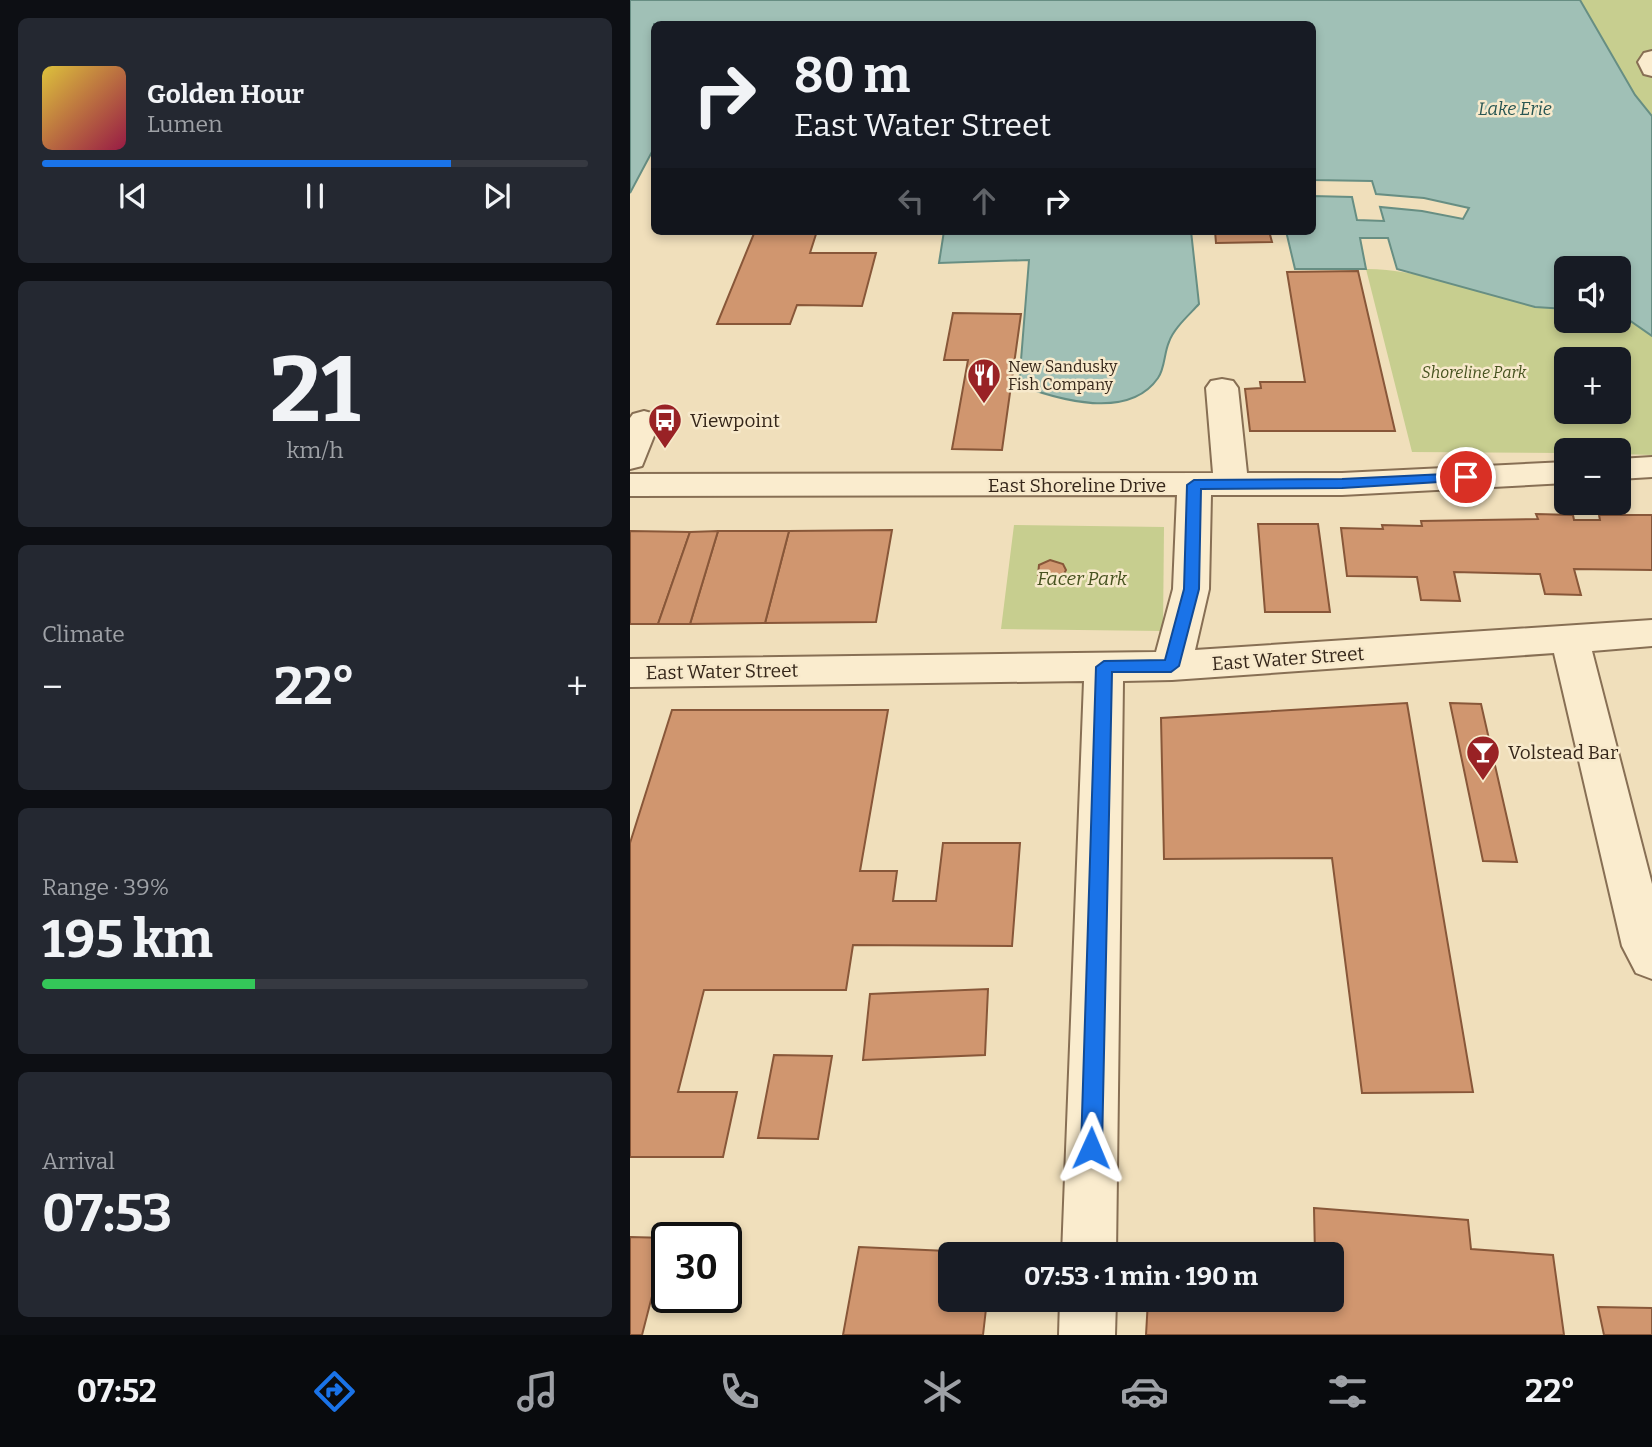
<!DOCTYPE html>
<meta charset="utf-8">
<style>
body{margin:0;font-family:Bitter,serif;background:#242831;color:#f1f3f6;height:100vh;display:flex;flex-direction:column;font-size:26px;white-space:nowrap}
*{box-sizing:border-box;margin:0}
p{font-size:23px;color:#9ea1a6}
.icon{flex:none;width:38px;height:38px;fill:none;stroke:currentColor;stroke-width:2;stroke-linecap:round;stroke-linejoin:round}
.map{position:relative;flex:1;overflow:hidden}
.sheet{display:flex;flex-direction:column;gap:18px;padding:18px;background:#0d0f14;width:630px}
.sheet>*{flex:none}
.top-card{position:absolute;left:21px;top:21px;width:665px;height:214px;border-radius:10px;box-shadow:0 4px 10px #0003;background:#171b24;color:#f1f3f6;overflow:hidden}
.tools{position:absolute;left:924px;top:256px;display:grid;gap:14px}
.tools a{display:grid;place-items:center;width:77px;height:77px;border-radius:10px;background:#171b24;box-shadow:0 4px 10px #0003;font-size:35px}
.speed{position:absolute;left:21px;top:1222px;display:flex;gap:14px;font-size:35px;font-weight:700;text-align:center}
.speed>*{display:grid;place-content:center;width:91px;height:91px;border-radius:50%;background:#171b24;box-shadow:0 4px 10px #0003;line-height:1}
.speed .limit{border:4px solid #111;border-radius:10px;background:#fff;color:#111}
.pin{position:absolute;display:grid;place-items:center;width:60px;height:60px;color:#fff;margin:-30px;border:4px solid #fff;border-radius:50%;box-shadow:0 2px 7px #0007}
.me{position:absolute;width:77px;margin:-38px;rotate:1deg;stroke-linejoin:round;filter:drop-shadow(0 0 5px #0008)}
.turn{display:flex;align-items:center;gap:24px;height:147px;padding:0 28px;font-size:32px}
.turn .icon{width:91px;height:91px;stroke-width:2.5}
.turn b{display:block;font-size:49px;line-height:60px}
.lanes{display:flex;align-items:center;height:66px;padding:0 28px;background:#0003;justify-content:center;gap:35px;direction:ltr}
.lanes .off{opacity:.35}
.big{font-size:52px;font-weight:700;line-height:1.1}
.sheet .tile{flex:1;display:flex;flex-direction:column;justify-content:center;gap:10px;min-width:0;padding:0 24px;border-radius:10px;background:#242831}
.sheet .dial{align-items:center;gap:0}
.dial b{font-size:91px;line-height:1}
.song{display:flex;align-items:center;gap:21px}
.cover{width:84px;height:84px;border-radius:10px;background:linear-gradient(135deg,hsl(50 70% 55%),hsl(340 70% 35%))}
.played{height:7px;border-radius:4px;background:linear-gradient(90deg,#1a73e8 75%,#363941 75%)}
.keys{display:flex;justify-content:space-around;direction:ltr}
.heat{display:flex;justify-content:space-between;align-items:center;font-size:38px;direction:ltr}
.charge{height:10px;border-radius:5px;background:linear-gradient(90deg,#34c759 39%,#363941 0)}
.trip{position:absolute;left:308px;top:1242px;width:406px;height:70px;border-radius:10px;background:#171b24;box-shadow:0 4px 10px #0003;font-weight:700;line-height:70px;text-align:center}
.dock{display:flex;height:112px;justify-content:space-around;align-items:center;background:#090b0e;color:#9ea1a6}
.dock .icon{width:49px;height:49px}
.dock .selected{color:#1a73e8}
.dock b{font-size:32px;color:#f1f3f6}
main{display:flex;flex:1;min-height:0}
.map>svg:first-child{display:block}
.green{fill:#c7ce8f;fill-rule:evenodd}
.water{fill:#a0c0b6;stroke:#678e83;stroke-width:2}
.building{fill:#d0966f;stroke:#885739;stroke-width:2}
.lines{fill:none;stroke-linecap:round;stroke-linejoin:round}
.minor-casing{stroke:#876f54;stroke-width:4}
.minor{fill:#faecce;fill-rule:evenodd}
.route{fill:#1a73e8;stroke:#114b97;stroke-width:2}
.labels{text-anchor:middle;stroke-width:5;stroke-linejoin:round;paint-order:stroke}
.far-poi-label{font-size:16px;fill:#36271a;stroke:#f7e9cb;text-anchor:start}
.far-park-label{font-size:16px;font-style:italic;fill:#475320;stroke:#f7e9cb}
.far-water-label{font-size:18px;font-style:italic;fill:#285653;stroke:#f7e9cb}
.poi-label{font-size:19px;fill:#36271a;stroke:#f7e9cb;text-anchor:start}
.street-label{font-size:19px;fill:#36271a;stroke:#f7e9cb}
.park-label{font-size:19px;font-style:italic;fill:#475320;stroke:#f7e9cb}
</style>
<main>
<section class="sheet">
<div class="tile">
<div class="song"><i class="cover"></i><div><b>Golden Hour</b><p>Lumen</p></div></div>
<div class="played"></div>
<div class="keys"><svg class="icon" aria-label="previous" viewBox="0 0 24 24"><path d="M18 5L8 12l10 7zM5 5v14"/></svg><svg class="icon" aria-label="pause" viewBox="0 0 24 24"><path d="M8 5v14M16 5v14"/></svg><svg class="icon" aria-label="next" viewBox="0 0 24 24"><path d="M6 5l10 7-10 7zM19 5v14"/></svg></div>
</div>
<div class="tile dial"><b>21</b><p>km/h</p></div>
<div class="tile"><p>Climate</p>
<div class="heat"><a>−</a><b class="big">22°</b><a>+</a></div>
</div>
<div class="tile"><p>Range · 39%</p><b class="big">195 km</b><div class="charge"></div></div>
<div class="tile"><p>Arrival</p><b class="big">07:53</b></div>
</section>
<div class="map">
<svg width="1022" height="1335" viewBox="0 0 1022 1335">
<rect width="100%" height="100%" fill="#f0dfbb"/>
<!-- green -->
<g class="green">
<polygon points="950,0 1022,0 1022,116 1005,95"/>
<path d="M 736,269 C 805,269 868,304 936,309 L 936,320 L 989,320 L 989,313 L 1022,336 L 1022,455 L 989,454 L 989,450 L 936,450 L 936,453 L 782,452 ZM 936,359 L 989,359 L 989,411 L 936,411 Z"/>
<polygon points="384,525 534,527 533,631 371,629"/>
</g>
<!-- water -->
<g class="water">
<polygon points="0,0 950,0 1005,95 1022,116 1022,336 989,313 989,268 936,268 936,309 905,307 767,269 758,238 730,238 736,269 665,269 656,231 682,231 683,196 722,197 727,220 754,221 750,207 792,211 833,219 839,208 794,198 746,194 742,181 683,180 682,24 24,24 24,148 0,193"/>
<path d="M 314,231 L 561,231 L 569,304 C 559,315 543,329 539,342 C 534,353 535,368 528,378 C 499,420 429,400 389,385 L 399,260 L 309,263 Z"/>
</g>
<!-- building -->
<g class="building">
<polygon points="125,231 187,231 180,253 246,253 232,306 167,305 160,324 87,324"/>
<polygon points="585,231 639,231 642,242 586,243"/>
<polygon points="728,271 765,431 620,431 615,389 631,388 630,382 675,382 657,272"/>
<polygon points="323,313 391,314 372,450 322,449 338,360 314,360"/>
<polygon points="906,514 943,515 944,520 970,520 969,515 1022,515 1022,570 944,569 951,595 915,594 910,574 824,572 830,601 791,600 787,577 717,576 711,528 753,529 752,525 792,526 791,521 908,519"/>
<polygon points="628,524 688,524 700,612 635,612"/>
<polygon points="262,530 246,622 135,623 159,531"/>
<polygon points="0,531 60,532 28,624 0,624"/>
<polygon points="88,531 159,531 135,623 60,624"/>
<polygon points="88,531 60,624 28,624 60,532"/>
<polygon points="420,560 433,564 436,570 433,576 420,580 408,575 409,565"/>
<polygon points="777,703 843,1092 732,1093 702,858 534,859 531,718"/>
<polygon points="820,703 851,704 887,862 853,861"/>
<polygon points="42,710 258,710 230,871 267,871 263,901 306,901 313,843 390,843 382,946 223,945 216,990 74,990 48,1092 107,1092 93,1157 0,1157 0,843"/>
<polygon points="358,989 355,1055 233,1060 240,994"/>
<polygon points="144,1055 202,1056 188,1139 128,1138"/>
<polygon points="684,1208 838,1220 841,1249 923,1255 934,1335 516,1335 518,1300 702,1300 702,1255 685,1255"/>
<polygon points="0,1237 37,1238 12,1335 0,1335"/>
<polygon points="522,1245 659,1255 521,1255"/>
<polygon points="229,1247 362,1253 320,1255 320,1300 357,1300 353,1335 213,1335"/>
<polygon points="968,1307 1022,1308 1022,1335 974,1335"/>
</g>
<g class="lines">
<!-- minor casing -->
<g class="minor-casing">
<g id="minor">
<polygon points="1022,51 1022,76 1014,74 1008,62 1014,53"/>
<polygon points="592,379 603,381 608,388 617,473 712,473 936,462 936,483 712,495 581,495 579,589 565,650 1022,620 1022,646 962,651 1022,884 1022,979 1006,973 992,946 924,653 542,680 493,681 486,1255 432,1255 454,681 0,687 0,659 526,652 543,589 547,495 0,496 0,474 583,473 576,388 581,381"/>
<polygon points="14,411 25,414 30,421 12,466 0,469 0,418 3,414"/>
<polygon points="1022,457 1022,477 989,479 989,459"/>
<polygon points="430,1300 486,1300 485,1335 429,1335"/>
</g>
</g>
<!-- minor -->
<use href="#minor" class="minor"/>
</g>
<!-- route -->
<polygon class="route" points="836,473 841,474 841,480 712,488 571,489 569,589 549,666 541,672 482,672 472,1148 469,1155 461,1158 454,1155 451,1148 466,667 474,661 535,660 554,589 557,485 564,480 712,479"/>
<!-- icons -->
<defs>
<g id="restaurant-pin" transform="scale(1.75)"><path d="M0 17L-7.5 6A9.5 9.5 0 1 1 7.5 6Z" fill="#992225" stroke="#f7e9cb"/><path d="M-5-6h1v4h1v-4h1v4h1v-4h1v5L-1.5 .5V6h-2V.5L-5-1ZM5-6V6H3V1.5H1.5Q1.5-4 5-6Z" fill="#fff"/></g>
<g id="bus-pin" transform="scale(1.75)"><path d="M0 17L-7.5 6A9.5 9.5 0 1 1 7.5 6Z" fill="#992225" stroke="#f7e9cb"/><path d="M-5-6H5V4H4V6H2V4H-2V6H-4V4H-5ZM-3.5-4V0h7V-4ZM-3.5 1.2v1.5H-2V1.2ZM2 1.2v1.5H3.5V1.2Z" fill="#fff"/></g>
<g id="bar-pin" transform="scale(1.75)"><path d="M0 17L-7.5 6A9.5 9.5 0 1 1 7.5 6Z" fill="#992225" stroke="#f7e9cb"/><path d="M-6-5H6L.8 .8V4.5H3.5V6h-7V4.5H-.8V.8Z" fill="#fff"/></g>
</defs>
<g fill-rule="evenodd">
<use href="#restaurant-pin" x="354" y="375"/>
<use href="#bus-pin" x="35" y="420"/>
<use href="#bar-pin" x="853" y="752"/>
</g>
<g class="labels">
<!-- far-poi labels -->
<g class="far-poi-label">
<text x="378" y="372">New Sandusky<tspan x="378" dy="18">Fish Company</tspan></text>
</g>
<!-- far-park labels -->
<g class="far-park-label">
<text x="844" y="378">Shoreline Park</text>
</g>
<!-- far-water labels -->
<g class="far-water-label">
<text x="885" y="115">Lake Erie</text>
</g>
<!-- poi labels -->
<g class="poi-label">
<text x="60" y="427">Viewpoint</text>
<text x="878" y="759">Volstead Bar</text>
</g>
<!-- street labels -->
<g class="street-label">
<text x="447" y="492">East Shoreline Drive</text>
<text transform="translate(658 658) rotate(-4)" y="7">East Water Street</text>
<text transform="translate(92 671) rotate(-1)" y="7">East Water Street</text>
</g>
<!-- park labels -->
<g class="park-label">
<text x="452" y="585">Facer Park</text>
</g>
</g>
</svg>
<div class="tools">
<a><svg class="icon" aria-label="sound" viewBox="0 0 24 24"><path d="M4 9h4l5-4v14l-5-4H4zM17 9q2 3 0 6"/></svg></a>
<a>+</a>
<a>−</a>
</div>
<div class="speed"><div class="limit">30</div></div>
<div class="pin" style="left:836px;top:477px;background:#d93025"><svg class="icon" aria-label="arrive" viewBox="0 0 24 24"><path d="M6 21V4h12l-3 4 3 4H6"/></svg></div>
<svg class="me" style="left:461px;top:1148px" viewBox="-20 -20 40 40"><path d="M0-17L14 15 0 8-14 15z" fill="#1a73e8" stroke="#fff" stroke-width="4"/></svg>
<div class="trip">07:53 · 1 min · 190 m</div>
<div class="top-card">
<div class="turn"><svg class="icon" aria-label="right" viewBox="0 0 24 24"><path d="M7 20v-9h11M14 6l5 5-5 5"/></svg><div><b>80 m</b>East Water Street</div></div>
<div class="lanes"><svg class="icon off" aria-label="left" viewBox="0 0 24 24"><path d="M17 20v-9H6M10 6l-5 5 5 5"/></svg><svg class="icon off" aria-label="ahead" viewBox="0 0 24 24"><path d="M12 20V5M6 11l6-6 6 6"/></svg><svg class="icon" aria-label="right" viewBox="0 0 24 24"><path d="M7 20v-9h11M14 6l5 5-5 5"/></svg></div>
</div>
</div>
</main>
<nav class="dock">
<b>07:52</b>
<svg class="icon selected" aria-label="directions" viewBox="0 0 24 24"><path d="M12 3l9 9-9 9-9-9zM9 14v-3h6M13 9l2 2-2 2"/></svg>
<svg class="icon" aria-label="music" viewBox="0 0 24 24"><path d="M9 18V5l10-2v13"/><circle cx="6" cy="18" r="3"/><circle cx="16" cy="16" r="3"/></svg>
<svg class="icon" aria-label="phone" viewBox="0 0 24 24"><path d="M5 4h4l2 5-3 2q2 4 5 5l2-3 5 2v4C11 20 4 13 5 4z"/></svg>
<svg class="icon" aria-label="climate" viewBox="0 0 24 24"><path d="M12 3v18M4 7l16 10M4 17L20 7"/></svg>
<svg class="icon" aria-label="car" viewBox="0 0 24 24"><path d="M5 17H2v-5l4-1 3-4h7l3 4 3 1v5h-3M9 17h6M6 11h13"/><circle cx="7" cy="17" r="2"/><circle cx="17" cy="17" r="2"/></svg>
<svg class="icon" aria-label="filters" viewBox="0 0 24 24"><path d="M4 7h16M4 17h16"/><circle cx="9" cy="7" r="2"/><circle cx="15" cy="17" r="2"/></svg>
<b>22°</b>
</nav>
